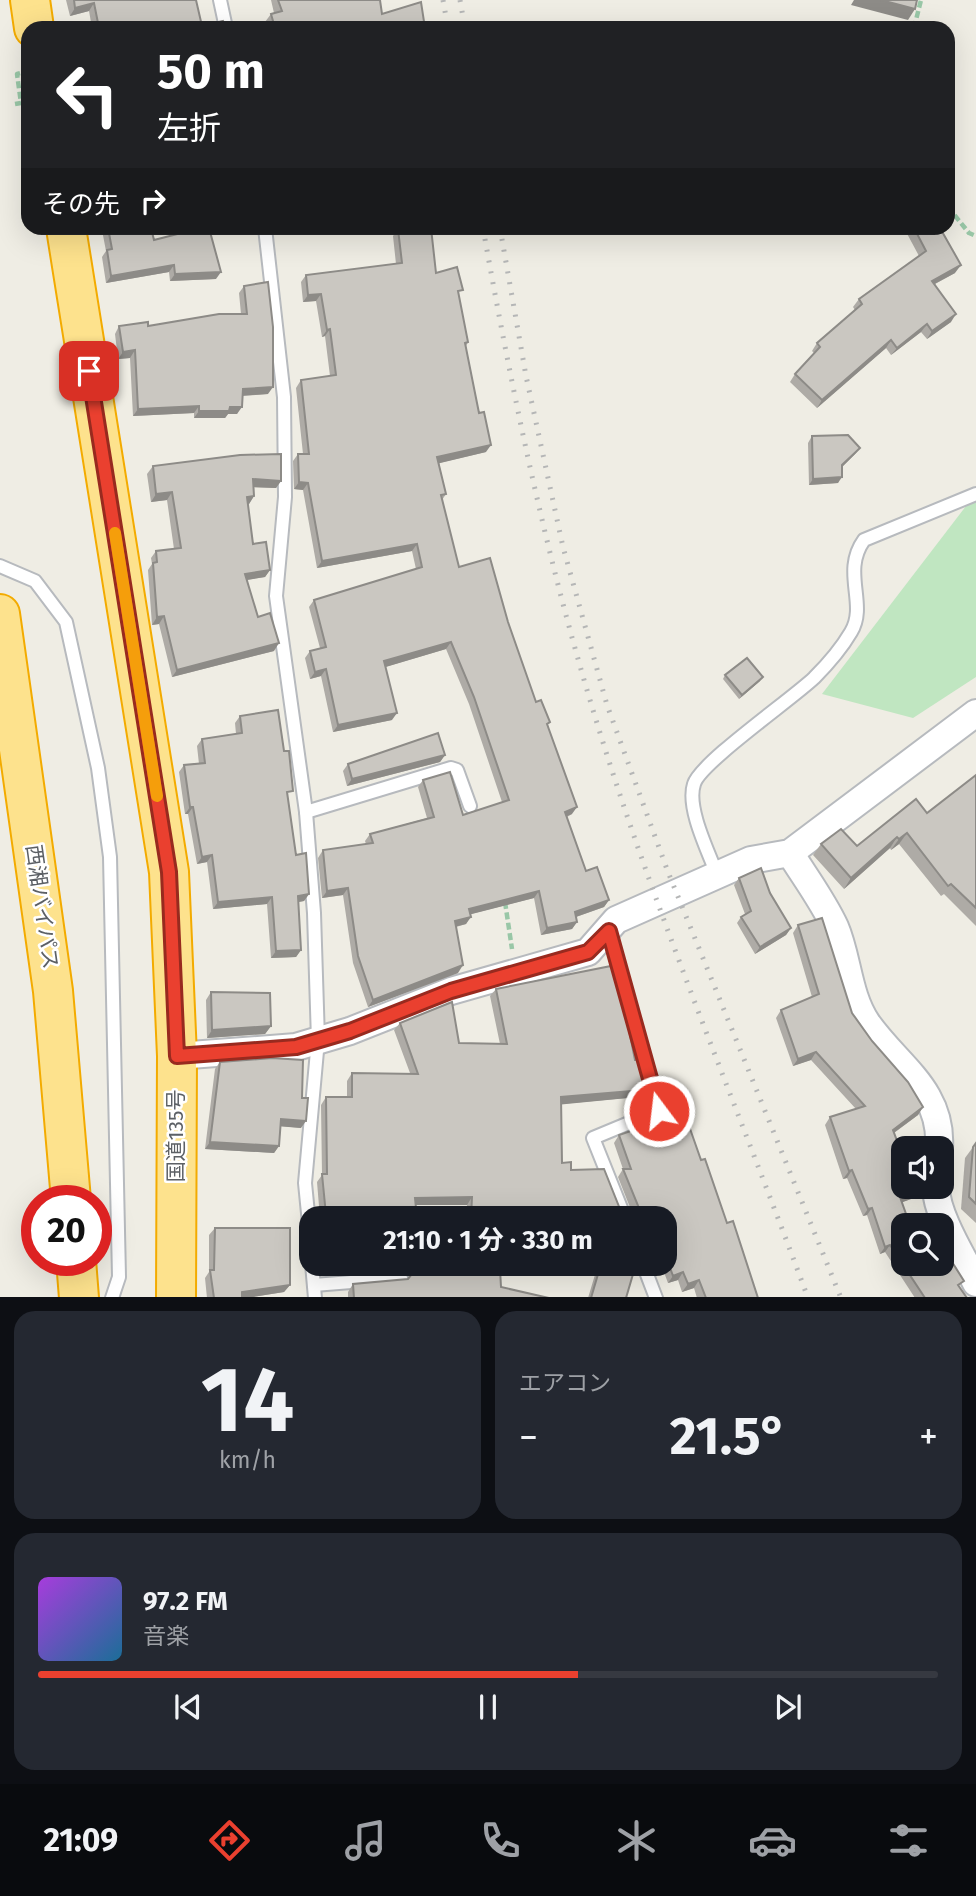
<!DOCTYPE html>
<html lang="ja">
<meta charset="utf-8">
<style>
body{margin:0;font-family:"Fira Sans","Noto Sans JP",sans-serif;background:#242831;color:#f1f3f6;height:100vh;display:flex;flex-direction:column;font-size:26px;white-space:nowrap}
*{box-sizing:border-box;margin:0}
p{font-size:23px;color:#9ea1a6}
.icon{flex:none;width:38px;height:38px;fill:none;stroke:currentColor;stroke-width:2;stroke-linecap:round;stroke-linejoin:round}
.map{position:relative;height:1297px;overflow:hidden}
.sheet{display:flex;flex-direction:column;gap:14px;padding:14px;background:#0d0f14;flex:1}
.sheet>*{flex:none}
.hud{position:absolute;left:21px;top:21px;width:934px;height:214px;border-radius:21px;box-shadow:0 7px 28px #0002;background:#202124;color:#fff;overflow:hidden}
.fabs{position:absolute;left:891px;top:1136px;display:grid;gap:14px}
.fabs a{display:grid;place-items:center;width:63px;height:63px;border-radius:14px;background:#171b24;box-shadow:0 7px 28px #0002;font-size:35px}
.speed{position:absolute;left:21px;top:1185px;display:flex;gap:14px;font-size:35px;font-weight:700;text-align:center}
.speed>*{display:grid;place-content:center;width:91px;height:91px;border-radius:50%;background:#171b24;box-shadow:0 7px 28px #0002;line-height:1}
.speed .limit{border:10px solid #d22;background:#fff;color:#111}
.pin{position:absolute;display:grid;place-items:center;width:60px;height:60px;color:#fff;margin:-30px;border-radius:14px;box-shadow:0 4px 10px #0006}
.me{position:absolute;width:77px;margin:-38px;rotate:345deg;stroke-linejoin:round;filter:drop-shadow(0 0 5px #0008)}
.turn{display:flex;align-items:center;gap:24px;height:147px;padding:0 21px;font-size:32px}
.turn .icon{width:91px;height:91px;stroke-width:2.5}
.turn b{display:block;font-size:49px;line-height:60px}
.then{display:flex;align-items:center;height:66px;padding:0 21px;background:#0003;gap:14px;font-size:26px}
.big{font-size:52px;font-weight:700;line-height:1.1}
.sheet .tile{flex:1;display:flex;flex-direction:column;justify-content:center;gap:10px;min-width:0;padding:0 24px;border-radius:21px;background:#242831}
.sheet .dial{align-items:center;gap:0}
.dial b{font-size:91px;line-height:1}
.song{display:flex;align-items:center;gap:21px}
.cover{width:84px;height:84px;border-radius:10px;background:linear-gradient(135deg,hsl(280 70% 55%),hsl(200 70% 35%))}
.played{height:7px;border-radius:4px;background:linear-gradient(90deg,#ea402f 60%,#363941 60%)}
.keys{display:flex;justify-content:space-around;direction:ltr}
.heat{display:flex;justify-content:space-between;align-items:center;font-size:38px;direction:ltr}
.sheet .tiles{flex:1;display:grid;gap:14px;grid-template-columns:1fr 1fr}
.tile:last-child{grid-column:span 2}
.trip{position:absolute;left:299px;top:1206px;width:378px;height:70px;border-radius:21px;background:#171b24;box-shadow:0 7px 28px #0002;font-weight:700;line-height:70px;text-align:center}
.menu{display:flex;height:112px;justify-content:space-around;align-items:center;background:#090b0e;color:#9ea1a6}
.menu .icon{width:49px;height:49px}
.menu .active{color:#ea402f}
.menu b{font-size:32px;color:#f1f3f6}
.map>svg:first-child{display:block}
.green{fill:#c0e6c1}
.lines{fill:none;stroke-linecap:round;stroke-linejoin:round}
.lane-casing{stroke:#b7babe;stroke-width:16}
.street-casing{stroke:#b7babe;stroke-width:30}
.highway-casing{stroke:#f3ab00;stroke-width:42}
.path{stroke:#99c7a7;stroke-width:4.5;stroke-dasharray:7 3.5;stroke-linecap:butt}
.lane{stroke:#fff;stroke-width:12}
.street{stroke:#fff;stroke-width:26}
.highway{stroke:#fde28d;stroke-width:38}
.rail{stroke:#b5b6b6;stroke-width:5;stroke-dasharray:2 9;stroke-linecap:butt}
.wall{fill:#aeaba6}
.shaded-wall{fill:#8d8b87}
.building{fill:#cac7c1;stroke:#8d8b87;stroke-width:2}
.route-casing{stroke:#982a1f;stroke-width:18}
.route{stroke:#ea402f;stroke-width:12}
.slow{stroke:#f59e0b;stroke-width:12}
.labels{text-anchor:middle;stroke-width:5;stroke-linejoin:round;paint-order:stroke}
.street-label{font-size:21px;fill:#5c6065;stroke:#fff}
</style>
<div class="map">
<svg width="976" height="1298" viewBox="0 0 976 1298">
<rect width="100%" height="100%" fill="#efede4"/>
<!-- green -->
<polygon class="green" points="976,493 976,677 913,718 822,694"/>
<g class="lines">
<!-- lane casing -->
<g class="lane-casing">
<g id="lane">
<polyline points="220,0 226,28"/>
<polyline points="265,228 284,397 285,497 276,596 306,812 314,913 318,1040 305,1183 312,1254"/>
<polyline points="0,566 35,581 66,622 98,768 110,857 119,1277 112,1298"/>
<polyline points="306,812 451,768 457,770 470,806"/>
<path d="M 718,877 C 709,853 686,808 694,784 C 700,763 792,699 814,678 C 827,665 841,649 851,632 C 868,604 841,572 864,540 L 976,494"/>
<polyline points="609,931 658,1111 593,1138 625,1218"/>
<polyline points="312,1264 315,1298"/>
<polyline points="643,1264 656,1298"/>
<polyline points="314,1285 401,1278"/>
</g>
</g>
<!-- street casing -->
<g class="street-casing">
<g id="street">
<path d="M 790,853 C 805,877 823,901 835,927 C 848,957 848,995 867,1023 C 897,1066 943,1090 939,1148"/>
<polyline points="177,1056 296,1047 350,1031 451,991 588,952 616,920 751,860 790,853 976,713"/>
<path d="M 936,1186 C 935,1213 964,1259 976,1283"/>
</g>
</g>
<!-- highway casing -->
<g class="highway-casing">
<g id="highway">
<polyline points="30,0 34,28"/>
<polyline points="66,228 169,872 177,1056 176,1298"/>
<polyline points="0,614 53,991 71,1200"/>
<polyline points="76,1260 79,1298"/>
</g>
</g>
<!-- path -->
<g class="path">
<polyline points="914,28 921,0"/>
<polyline points="15,104 21,103 17,74 28,71"/>
<polyline points="948,207 969,233 976,236"/>
<polyline points="505,902 512,949"/>
</g>
<!-- lane -->
<use href="#lane" class="lane"/>
<!-- street -->
<use href="#street" class="street"/>
<!-- highway -->
<use href="#highway" class="highway"/>
<!-- rail -->
<g class="rail">
<polyline points="443,0 448,28"/>
<polyline points="460,0 465,28"/>
<path d="M 483,228 C 512,391 545,552 593,710 C 653,909 736,1103 808,1298"/>
<polyline points="500,228 526,376 563,547 607,705 668,872 841,1298"/>
</g>
</g>
<!-- wall -->
<g class="wall">
<polygon points="66,0 196,0 202,26 227,28 92,28 89,11 70,16"/>
<polygon points="271,0 380,0 382,14 425,28 267,28 265,22 271,14 274,13"/>
<polygon points="104,228 151,228 154,240 216,279 170,281 169,272 106,283 102,257 106,251 102,230"/>
<polygon points="904,228 940,228 955,273 935,284 951,322 927,339 921,332 891,355 886,348 817,408 790,382 795,374 814,353 812,351 817,343 855,310 853,307 859,299 919,256"/>
<polygon points="398,229 436,273 459,296 468,342 466,346 486,452 439,463 446,494 442,500 459,567 508,622 536,702 548,725 572,814 567,817 586,871 609,900 604,907 576,917 577,922 572,929 541,935 534,898 471,914 466,924 456,927 458,973 368,1007 353,963 343,895 322,898 318,858 323,850 366,844 365,841 370,834 427,818 418,787 423,780 463,815 502,802 469,704 446,649 385,667 392,720 333,732 321,676 310,679 305,658 310,651 320,648 309,607 314,600 416,569 412,551 317,568 303,490 294,489 293,461 298,454 303,454 296,388 301,380 330,376 325,336 322,337 316,301 303,302 301,282 306,275 396,264 393,236"/>
<polygon points="244,286 268,394 242,396 237,414 228,414 225,418 194,418 194,413 133,416 130,358 118,359 115,334 119,326 148,326 241,314 239,293"/>
<polygon points="812,436 860,448 855,454 842,467 838,483 809,485 808,443"/>
<polygon points="153,466 281,481 276,488 254,487 254,496 249,504 248,504 253,544 270,570 265,577 247,580 258,617 274,651 172,677 159,624 152,625 148,570 152,564 151,558 156,551 174,549 167,500 151,502 147,474"/>
<polygon points="725,675 760,681 739,699 723,679"/>
<polygon points="240,716 287,798 296,855 309,894 304,901 298,902 301,950 296,957 271,958 267,904 213,909 207,862 197,864 188,814 185,814 179,772 184,765 199,764 197,746 202,739 236,734 235,723"/>
<polygon points="445,755 440,762 347,786 343,771 348,764"/>
<polygon points="976,775 976,926 944,894 941,896 899,844 891,850 890,848 844,889 813,855 821,844 857,846 927,813"/>
<polygon points="739,878 770,893 791,928 786,935 755,954 737,923 741,917 745,914 734,885"/>
<polygon points="798,925 852,1013 872,1041 923,1107 918,1115 894,1133 916,1191 911,1199 902,1202 903,1264 959,1287 967,1298 915,1298 885,1252 880,1254 867,1215 863,1216 847,1178 843,1179 825,1125 830,1117 856,1109 811,1060 793,1066 776,1018 781,1010 812,997 793,933"/>
<polygon points="496,989 638,1097 561,1104 562,1163 622,1214 631,1218 466,1218 467,1205 416,1205 417,1218 320,1218 317,1182 322,1175 321,1105 326,1097 347,1097 347,1081 352,1073 410,1073 394,1030 400,1023 459,1043 500,1044 490,996"/>
<polygon points="211,992 271,1026 265,1034 207,1038 206,1000"/>
<polygon points="220,1062 302,1098 301,1128 281,1126 279,1146 274,1153 205,1149 215,1069"/>
<polygon points="619,1135 652,1136 701,1160 758,1298 697,1298 694,1288 682,1292 678,1280 668,1283 661,1264 665,1264 665,1218 633,1218 633,1215 618,1177 623,1169 614,1143"/>
<polygon points="976,1143 976,1223 961,1209 965,1158"/>
<polygon points="215,1228 290,1285 284,1292 247,1298 207,1298 205,1278 209,1272 209,1235"/>
<polygon points="375,1264 422,1264 423,1273 465,1271 465,1264 497,1264 497,1269 501,1287 549,1298 348,1298 348,1292 353,1284 408,1279 409,1277 404,1270 375,1271"/>
<polygon points="566,1264 636,1264 626,1298 588,1298 597,1268"/>
</g>
<!-- shaded-wall -->
<g class="shaded-wall">
<polygon points="854,0 881,0 915,9 908,20 851,5"/>
<polygon points="94,3 89,11 70,16 75,8"/>
<polygon points="174,265 169,272 106,283 111,276"/>
<polygon points="961,265 955,273 927,288 932,281"/>
<polygon points="221,272 216,279 170,281 175,274"/>
<polygon points="321,294 316,301 303,302 308,295"/>
<polygon points="956,314 951,322 927,339 932,331"/>
<polygon points="927,324 921,332 891,355 897,348"/>
<polygon points="330,329 325,336 322,337 327,330"/>
<polygon points="891,340 886,348 817,408 822,400"/>
<polygon points="135,350 130,358 118,359 123,352"/>
<polygon points="273,387 268,394 238,396 243,389"/>
<polygon points="199,406 194,413 133,416 138,409"/>
<polygon points="230,407 242,407 237,414 228,414 225,418 194,418 199,411"/>
<polygon points="491,445 486,452 432,465 437,457"/>
<polygon points="860,448 855,454 837,472 842,465"/>
<polygon points="842,477 838,483 809,485 813,479"/>
<polygon points="253,479 281,481 276,488 248,487"/>
<polygon points="299,482 308,483 303,490 294,489"/>
<polygon points="172,492 167,500 151,502 156,494"/>
<polygon points="254,496 249,504 242,504 247,497"/>
<polygon points="417,544 412,551 317,568 322,561"/>
<polygon points="270,570 265,577 240,581 245,574"/>
<polygon points="164,616 159,624 152,625 157,617"/>
<polygon points="451,642 446,649 379,669 384,661"/>
<polygon points="279,643 274,651 172,677 177,670"/>
<polygon points="326,669 321,676 310,679 315,672"/>
<polygon points="763,677 760,681 739,699 742,695"/>
<polygon points="397,713 392,720 333,732 338,725"/>
<polygon points="445,755 440,762 347,786 352,779"/>
<polygon points="190,807 193,807 188,814 185,814"/>
<polygon points="577,807 572,814 560,819 565,812"/>
<polygon points="907,833 899,844 891,850 899,839"/>
<polygon points="897,837 890,848 844,889 851,878"/>
<polygon points="212,855 207,862 197,864 202,857"/>
<polygon points="348,888 343,895 322,898 327,891"/>
<polygon points="539,891 534,898 464,916 469,909"/>
<polygon points="309,894 304,901 293,903 298,896"/>
<polygon points="272,897 267,904 213,909 218,902"/>
<polygon points="609,900 604,907 570,919 575,912"/>
<polygon points="471,917 466,924 450,928 455,921"/>
<polygon points="577,922 572,929 541,935 547,928"/>
<polygon points="791,928 786,935 755,954 760,947"/>
<polygon points="301,950 296,957 271,958 276,951"/>
<polygon points="463,965 458,973 368,1007 373,1000"/>
<polygon points="271,1026 265,1034 207,1038 212,1030"/>
<polygon points="816,1052 811,1060 793,1066 798,1059"/>
<polygon points="644,1090 638,1097 556,1105 561,1097"/>
<polygon points="923,1107 918,1115 888,1137 893,1130"/>
<polygon points="281,1119 306,1121 301,1128 276,1126"/>
<polygon points="210,1142 279,1146 274,1153 205,1149"/>
<polygon points="852,1170 847,1178 843,1179 849,1171"/>
<polygon points="916,1191 911,1199 895,1205 900,1197"/>
<polygon points="472,1197 467,1205 409,1205 415,1198"/>
<polygon points="872,1208 867,1215 863,1216 868,1209"/>
<polygon points="375,1210 370,1218 324,1218 326,1215"/>
<polygon points="574,1211 569,1218 495,1218 498,1213"/>
<polygon points="890,1245 885,1252 880,1254 885,1247"/>
<polygon points="381,1264 409,1264 404,1270 375,1271"/>
<polygon points="566,1264 600,1264 597,1268"/>
<polygon points="683,1272 678,1280 668,1283 673,1276"/>
<polygon points="699,1280 694,1288 682,1292 688,1284"/>
<polygon points="290,1285 284,1292 247,1298 237,1298 242,1292"/>
</g>
<!-- building -->
<g class="building">
<polygon points="74,0 196,0 202,26 223,21 227,28 99,28 94,3 75,8"/>
<polygon points="278,0 380,0 382,14 421,2 425,28 275,28 271,14 282,11"/>
<polygon points="881,0 917,0 915,9"/>
<polygon points="108,228 151,228 154,240 201,228 209,228 221,272 175,274 174,265 111,276 107,250 112,249"/>
<polygon points="413,228 431,228 436,273 457,267 463,290 458,291 468,342 465,343 479,413 484,412 491,445 437,457 446,494 441,495 459,567 490,558 508,622 536,702 541,700 550,722 547,724 577,807 565,812 586,871 597,867 609,900 575,912 577,922 547,928 539,891 469,909 471,917 455,921 463,965 373,1000 358,956 348,888 327,891 323,850 373,843 370,834 434,817 423,780 450,772 463,815 509,800 474,697 451,642 384,661 397,713 338,725 326,669 315,672 310,651 326,647 314,600 422,567 417,544 322,561 308,483 299,482 298,454 309,454 301,380 336,375 330,329 327,330 321,294 308,295 306,275 402,263 398,229"/>
<polygon points="914,228 940,228 961,265 932,281 956,314 932,331 927,324 897,348 891,340 822,400 795,374 820,347 817,343 862,304 859,299 926,251"/>
<polygon points="268,282 273,327 273,387 243,389 242,407 230,407 229,411 199,411 199,406 138,409 135,350 123,352 119,326 148,322 148,326 219,314 247,314 244,286"/>
<polygon points="848,435 860,448 842,465 842,477 813,479 812,436"/>
<polygon points="281,454 281,481 253,479 254,496 247,497 253,544 266,542 270,570 245,574 258,617 270,613 279,643 177,670 164,616 157,617 153,563 157,562 156,551 181,548 172,492 156,494 153,466 240,455"/>
<polygon points="747,658 763,677 742,695 725,675"/>
<polygon points="278,710 284,751 289,751 293,791 287,792 296,855 306,853 309,894 298,896 301,950 276,951 272,897 218,902 212,855 202,857 193,807 190,807 184,765 205,763 202,739 242,733 240,716"/>
<polygon points="438,733 445,755 352,779 348,764"/>
<polygon points="976,775 976,908 951,884 948,886 907,833 899,839 897,837 851,878 821,844 841,829 857,846 916,799 927,813"/>
<polygon points="761,868 770,893 791,928 760,947 741,917 751,911 739,878"/>
<polygon points="822,918 852,1013 872,1041 908,1082 923,1107 893,1130 903,1157 903,1186 914,1186 916,1191 900,1197 910,1225 903,1225 903,1264 942,1264 942,1246 964,1281 958,1285 967,1298 925,1298 890,1245 885,1247 872,1208 868,1209 852,1170 849,1171 830,1117 865,1106 816,1052 798,1059 781,1010 819,994 798,925"/>
<polygon points="616,965 635,1060 640,1060 644,1090 561,1097 562,1163 571,1162 571,1170 604,1169 622,1214 631,1218 573,1218 574,1211 498,1213 498,1218 471,1218 472,1197 415,1198 417,1218 376,1218 375,1210 326,1215 322,1174 327,1174 326,1097 352,1097 352,1073 418,1074 400,1023 452,1002 459,1043 507,1044 496,989"/>
<polygon points="211,992 270,993 271,1026 212,1030"/>
<polygon points="272,1058 303,1060 302,1098 308,1098 306,1121 281,1119 279,1146 210,1142 220,1062"/>
<polygon points="688,1123 701,1160 705,1159 727,1223 733,1221 758,1298 706,1298 699,1280 688,1284 683,1272 673,1276 665,1254 665,1218 652,1218 650,1213 649,1218 634,1218 637,1215 639,1208 623,1169 631,1169 619,1135 648,1125 652,1136"/>
<polygon points="976,1143 976,1204 969,1197 973,1147"/>
<polygon points="215,1228 290,1228 290,1285 242,1292 242,1298 214,1298 210,1270 214,1270"/>
<polygon points="410,1264 422,1264 423,1273 470,1271 470,1264 497,1264 497,1269 500,1269 501,1287 549,1298 354,1298 353,1284 408,1279 415,1270"/>
<polygon points="601,1264 636,1264 626,1298 591,1298"/>
</g>
<g class="lines">
<!-- route casing -->
<g class="route-casing">
<polyline id="route" points="89,371 169,872 177,1056 296,1047 350,1031 451,991 588,952 609,931 659,1111"/>
</g>
<!-- route -->
<use href="#route" class="route"/>
<!-- slow -->
<polyline class="slow" points="115,533 157,796"/>
</g>
<g class="labels">
<!-- street labels -->
<g class="street-label">
<text transform="translate(42 907) rotate(82)" y="7">西湘バイパス</text>
<text transform="translate(176 1136) rotate(-90)" y="7">国道135号</text>
</g>
</g>
</svg>
<div class="fabs">
<a><svg class="icon" aria-label="sound" viewBox="0 0 24 24"><path d="M4 9h4l5-4v14l-5-4H4zM17 9q2 3 0 6"/></svg></a>
<a><svg class="icon" aria-label="search" viewBox="0 0 24 24"><circle cx="10" cy="10" r="6"/><path d="M15 15l6 6"/></svg></a>
</div>
<div class="speed"><div class="limit">20</div></div>
<div class="pin" style="left:89px;top:371px;background:#d93025"><svg class="icon" aria-label="arrive" viewBox="0 0 24 24"><path d="M6 21V4h12l-3 4 3 4H6"/></svg></div>
<svg class="me" style="left:659px;top:1111px" viewBox="-20 -20 40 40"><circle r="17" fill="#ea402f" stroke="#fff" stroke-width="3"/><path d="M0-11L8 9 0 5-8 9z" fill="#fff"/></svg>
<div class="trip">21:10 · 1 分 · 330 m</div>
<div class="hud">
<div class="turn"><svg class="icon" aria-label="left" viewBox="0 0 24 24"><path d="M17 20v-9H6M10 6l-5 5 5 5"/></svg><div><b>50 m</b>左折</div></div>
<div class="then">その先<svg class="icon" aria-label="right" viewBox="0 0 24 24"><path d="M7 20v-9h11M14 6l5 5-5 5"/></svg></div>
</div>
</div>
<section class="sheet">
<div class="tiles">
<div class="tile dial"><b>14</b><p>km/h</p></div>
<div class="tile"><p>エアコン</p>
<div class="heat"><a>−</a><b class="big">21.5°</b><a>+</a></div>
</div>
<div class="tile">
<div class="song"><i class="cover"></i><div><b>97.2 FM</b><p>音楽</p></div></div>
<div class="played"></div>
<div class="keys"><svg class="icon" aria-label="previous" viewBox="0 0 24 24"><path d="M18 5L8 12l10 7zM5 5v14"/></svg><svg class="icon" aria-label="pause" viewBox="0 0 24 24"><path d="M8 5v14M16 5v14"/></svg><svg class="icon" aria-label="next" viewBox="0 0 24 24"><path d="M6 5l10 7-10 7zM19 5v14"/></svg></div>
</div>
</div>
</section>
<nav class="menu">
<b>21:09</b>
<svg class="icon active" aria-label="directions" viewBox="0 0 24 24"><path d="M12 3l9 9-9 9-9-9zM9 14v-3h6M13 9l2 2-2 2"/></svg>
<svg class="icon" aria-label="music" viewBox="0 0 24 24"><path d="M9 18V5l10-2v13"/><circle cx="6" cy="18" r="3"/><circle cx="16" cy="16" r="3"/></svg>
<svg class="icon" aria-label="phone" viewBox="0 0 24 24"><path d="M5 4h4l2 5-3 2q2 4 5 5l2-3 5 2v4C11 20 4 13 5 4z"/></svg>
<svg class="icon" aria-label="climate" viewBox="0 0 24 24"><path d="M12 3v18M4 7l16 10M4 17L20 7"/></svg>
<svg class="icon" aria-label="car" viewBox="0 0 24 24"><path d="M5 17H2v-5l4-1 3-4h7l3 4 3 1v5h-3M9 17h6M6 11h13"/><circle cx="7" cy="17" r="2"/><circle cx="17" cy="17" r="2"/></svg>
<svg class="icon" aria-label="filters" viewBox="0 0 24 24"><path d="M4 7h16M4 17h16"/><circle cx="9" cy="7" r="2"/><circle cx="15" cy="17" r="2"/></svg>
</nav>
